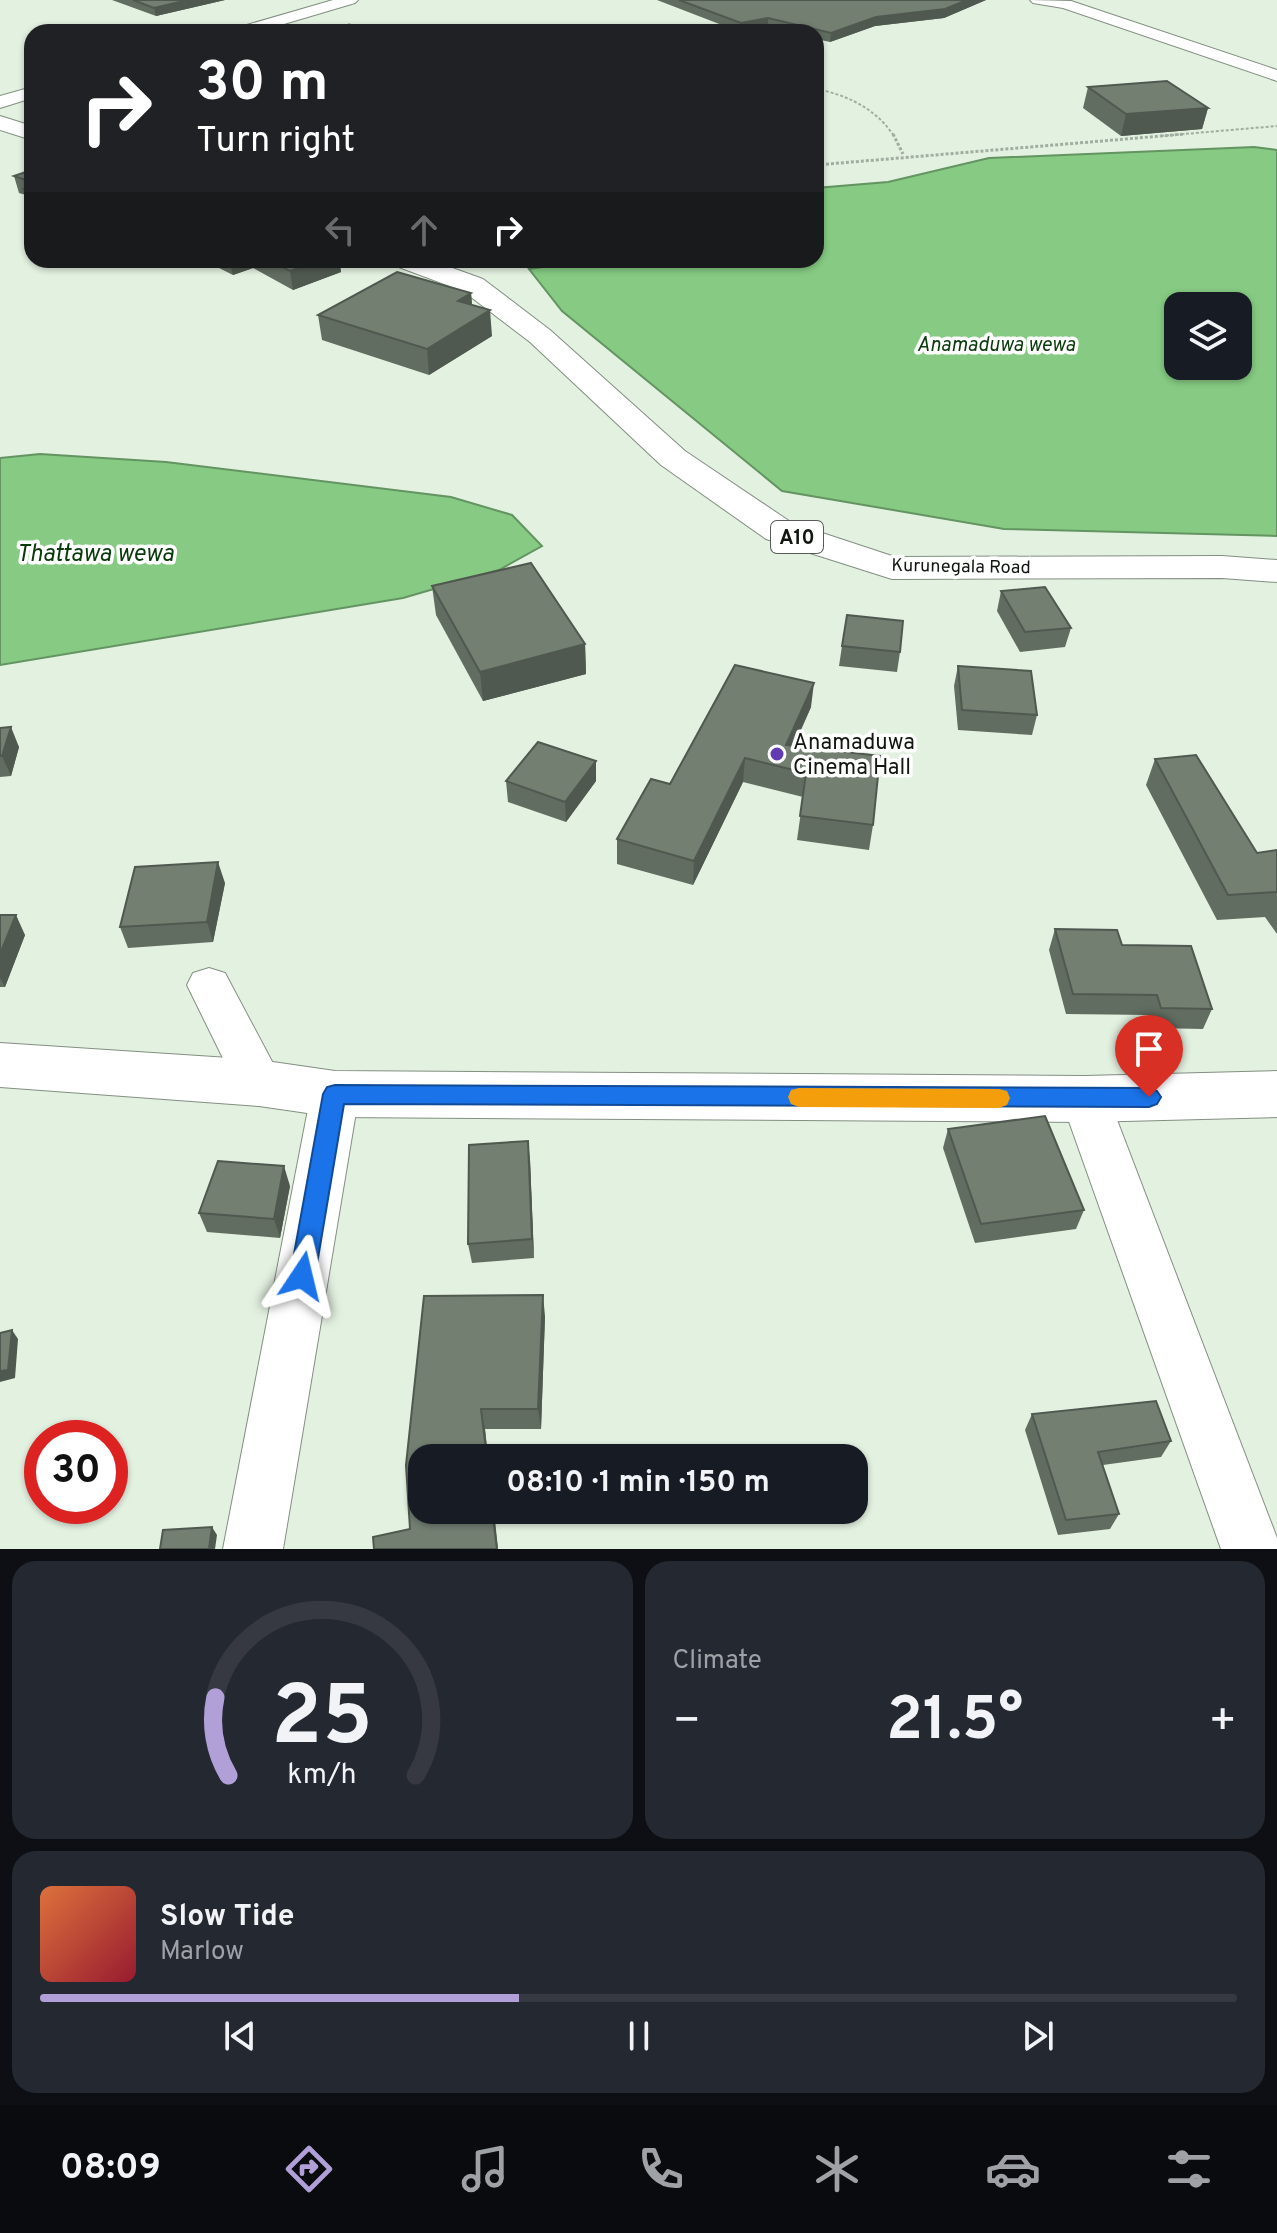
<!DOCTYPE html>
<meta charset="utf-8">
<style>
body{margin:0;font-family:Overpass,sans-serif;background:#242831;color:#f1f3f6;height:100vh;display:flex;flex-direction:column;font-size:30px;white-space:nowrap}
*{box-sizing:border-box;margin:0}
p{font-size:26px;color:#9ea1a6}
.icon{flex:none;width:44px;height:44px;fill:none;stroke:currentColor;stroke-width:2;stroke-linecap:round;stroke-linejoin:round}
.map{position:relative;height:1549px;overflow:hidden}
.drawer{display:flex;flex-direction:column;gap:12px;padding:12px;background:#0d0f14;flex:1}
.drawer>*{flex:none}
.banner{position:absolute;left:24px;top:24px;width:800px;height:244px;border-radius:24px;box-shadow:0 2px 6px #0004;background:#202124;color:#fff;overflow:hidden}
.fabs{position:absolute;left:1164px;top:292px;display:grid;gap:16px}
.fabs a{display:grid;place-items:center;width:88px;height:88px;border-radius:16px;background:#171b24;box-shadow:0 2px 6px #0004;font-size:40px}
.speed{position:absolute;left:24px;top:1420px;display:flex;gap:16px;font-size:40px;font-weight:700;text-align:center}
.speed>*{display:grid;place-content:center;width:104px;height:104px;border-radius:50%;background:#171b24;box-shadow:0 2px 6px #0004;line-height:1}
.speed .limit{border:12px solid #d22;background:#fff;color:#111}
.pin{position:absolute;display:grid;place-items:center;width:68px;height:68px;color:#fff;margin:-82px -34px;border-radius:50% 50% 50% 0;rotate:-45deg;box-shadow:0 0 8px #0007}
.pin .icon{rotate:45deg}
.me{position:absolute;width:88px;margin:-44px;rotate:10deg;stroke-linejoin:round;filter:drop-shadow(0 0 6px #0008)}
.turn{display:flex;align-items:center;gap:28px;height:168px;padding:0 40px;font-size:36px}
.turn .icon{width:104px;height:104px;stroke-width:2.5}
.turn b{display:block;font-size:56px;line-height:68px}
.lanes{display:flex;align-items:center;height:76px;padding:0 40px;background:#0003;justify-content:center;gap:40px;direction:ltr}
.lanes .off{opacity:.35}
.big{font-size:60px;font-weight:700;line-height:1.1}
.drawer .card{flex:1;display:flex;flex-direction:column;justify-content:center;gap:12px;min-width:0;padding:0 28px;border-radius:24px;background:#242831}
.drawer .dial{align-items:center;gap:0}
.dial svg{height:208px;overflow:visible;fill:none;stroke:#363941;stroke-width:7;stroke-linecap:round;text-anchor:middle}
.dial text{fill:#f1f3f6;stroke:none}
.song{display:flex;align-items:center;gap:24px}
.cover{width:96px;height:96px;border-radius:12px;background:linear-gradient(135deg,hsl(20 70% 55%),hsl(350 70% 35%))}
.played{height:8px;border-radius:4px;background:linear-gradient(90deg,#b1a0d8 40%,#363941 40%)}
.keys{display:flex;justify-content:space-around;direction:ltr}
.heat{display:flex;justify-content:space-between;align-items:center;font-size:44px;direction:ltr}
.drawer .tiles{flex:1;display:grid;gap:12px;grid-template-columns:1fr 1fr}
.card:last-child{grid-column:span 2}
.trip{position:absolute;left:408px;top:1444px;width:460px;height:80px;border-radius:24px;background:#171b24;box-shadow:0 2px 6px #0004;font-weight:700;line-height:80px;text-align:center}
.tab-bar{display:flex;height:128px;justify-content:space-around;align-items:center;background:#090b0e;color:#9ea1a6}
.tab-bar .icon{width:56px;height:56px}
.tab-bar .current{color:#b1a0d8}
.tab-bar b{font-size:36px;color:#f1f3f6}
.map>svg:first-child{display:block}
.water{fill:#86ca83;stroke:#639461;stroke-width:2;fill-rule:evenodd}
.lines{fill:none;stroke-linecap:round;stroke-linejoin:round}
.minor-casing{stroke:#828f81;stroke-width:2}
.tertiary-casing{stroke:#828f81;stroke-width:2}
.trunk-casing{stroke:#828f81;stroke-width:2}
.path-far1{stroke:#a2ada1;stroke-width:2;stroke-dasharray:3 2;stroke-linecap:butt}
.path{stroke:#a2ada1;stroke-width:3;stroke-dasharray:3 2;stroke-linecap:butt}
.minor{fill:#fff;fill-rule:evenodd}
.tertiary{fill:#fff;fill-rule:evenodd}
.trunk{fill:#fff;fill-rule:evenodd}
.wall{fill:#626d61}
.shaded-wall{fill:#50594f}
.building{fill:#727f71;stroke:#50594f;stroke-width:2}
.route{fill:#1a73e8;stroke:#114b97;stroke-width:2}
.slow{fill:#f59e0b}
.poi-dot{fill:#623bb3;stroke:#fff;stroke-width:3}
.labels{text-anchor:middle;stroke-width:7;stroke-linejoin:round;paint-order:stroke}
.far-street-label{font-size:18px;fill:#111611;stroke:#fff}
.far-water-label{font-size:20px;font-style:italic;fill:#093a0a;stroke:#fff}
.shield{fill:#fff;stroke:#585c58;stroke-width:2}
.shield-label{font-size:20px;font-weight:bold;fill:#111611}
.poi-label{font-size:22px;fill:#111611;stroke:#fff;text-anchor:start}
.water-label{font-size:24px;font-style:italic;fill:#093a0a;stroke:#fff}
</style>
<div class="map">
<svg width="1277" height="1549" viewBox="0 0 1277 1549">
<rect width="100%" height="100%" fill="#e3f1e1"/>
<!-- water -->
<g class="water">
<path d="M 1254,147 L 1277,150 L 1277,536 L 1004,529 L 782,491 L 562,311 L 529,269 L 590,260 L 816,260 L 816,188 L 888,182 L 989,158 ZM 1178,306 L 1238,306 L 1238,366 L 1178,366 Z"/>
<polygon points="40,454 166,462 451,497 512,515 542,546 499,570 403,598 0,665 0,458"/>
</g>
<g class="lines">
<!-- minor casing -->
<g class="minor-casing">
<g id="minor">
<polygon points="333,0 358,0 355,3 257,32 231,32 233,29"/>
<polygon points="1030,0 1071,1 1277,70 1277,81 1063,8 1033,3"/>
<polygon points="32,87 32,98 0,108 0,96"/>
<polygon points="209,968 225,973 276,1069 282,1083 276,1097 259,1103 242,1097 187,985 193,973"/>
<polygon points="335,1074 352,1080 359,1094 283,1549 223,1549 311,1094 318,1080"/>
<polygon points="1085,1079 1102,1085 1109,1099 1277,1538 1277,1549 1221,1549 1061,1099 1068,1085"/>
</g>
</g>
<!-- tertiary casing -->
<g class="tertiary-casing">
<polygon id="tertiary" points="0,1043 259,1060 335,1071 1085,1076 1277,1071 1277,1117 1085,1122 335,1117 259,1106 0,1087"/>
</g>
<!-- trunk casing -->
<g class="trunk-casing">
<g id="trunk">
<polygon points="0,116 32,126 32,140 0,130"/>
<polygon points="392,260 430,260 483,279 550,330 685,451 792,523 895,557 1222,556 1277,560 1277,582 1222,578 892,579 766,539 661,465 530,342 463,291 396,266"/>
</g>
</g>
<!-- path-far1 -->
<g class="path-far1">
<polyline points="348,24 382,32"/>
<path d="M 816,89 C 848,95 876,109 894,136"/>
<polyline points="1161,136 1277,126"/>
</g>
<!-- path -->
<g class="path">
<polyline points="893,134 903,154"/>
<polyline points="816,165 1185,134"/>
</g>
<!-- minor -->
<use href="#minor" class="minor"/>
<!-- tertiary -->
<use href="#tertiary" class="tertiary"/>
<!-- trunk -->
<use href="#trunk" class="trunk"/>
</g>
<!-- wall -->
<g class="wall">
<polygon points="112,0 225,0 156,16"/>
<polygon points="657,0 986,0 944,18 875,26 830,42 816,39 816,32 790,32 768,26 740,32"/>
<polygon points="1088,87 1208,108 1202,129 1121,136 1083,108"/>
<polygon points="32,170 32,208 29,207 26,195 19,193 14,176"/>
<polygon points="203,260 339,260 341,272 293,290 253,268 233,275"/>
<polygon points="471,293 472,305 492,336 429,375 322,340 318,315"/>
<polygon points="432,586 585,644 586,674 483,701 436,615"/>
<polygon points="1001,591 1071,628 1065,647 1020,652 997,611"/>
<polygon points="842,646 900,652 897,672 839,666"/>
<polygon points="958,666 1037,715 1032,735 958,730 954,686"/>
<polygon points="811,707 794,746 873,825 869,850 797,840 803,797 743,782 693,885 617,864 617,839 670,784"/>
<polygon points="0,728 19,747 11,776 0,777"/>
<polygon points="1155,759 1257,853 1277,850 1277,934 1265,917 1217,920 1146,785"/>
<polygon points="596,761 596,781 566,822 508,802 506,781"/>
<polygon points="225,883 213,942 128,948 120,927"/>
<polygon points="0,915 25,935 5,987 0,987"/>
<polygon points="1055,929 1122,945 1212,1009 1203,1029 1153,1028 1149,1015 1066,1014 1049,950"/>
<polygon points="948,1129 1084,1210 1076,1229 975,1243 943,1148"/>
<polygon points="530,1160 534,1258 472,1263 468,1244"/>
<polygon points="290,1186 280,1238 207,1232 199,1213"/>
<polygon points="545,1316 541,1429 485,1429 488,1458 422,1458 406,1465"/>
<polygon points="1032,1414 1171,1441 1161,1457 1103,1465 1119,1514 1110,1529 1058,1535 1025,1430"/>
</g>
<!-- shaded-wall -->
<g class="shaded-wall">
<polygon points="188,0 225,0 156,16 154,8"/>
<polygon points="967,0 986,0 944,18 875,26 830,42 831,33 876,17"/>
<polygon points="768,18 768,26 740,32 741,23"/>
<polygon points="1208,108 1202,129 1121,136 1126,114"/>
<polygon points="229,260 251,260 253,268 233,275"/>
<polygon points="321,260 339,260 341,272 293,290 290,271"/>
<polygon points="471,293 473,318 458,301"/>
<polygon points="490,310 492,336 429,375 427,349"/>
<polygon points="585,644 586,674 483,701 480,672"/>
<polygon points="814,683 811,707 783,769 786,745"/>
<polygon points="11,727 19,747 11,776 2,756"/>
<polygon points="745,758 743,782 693,885 694,861"/>
<polygon points="596,761 596,781 566,822 565,802"/>
<polygon points="218,862 225,883 213,942 207,922"/>
<polygon points="16,915 25,935 5,987 0,978 0,954"/>
<polygon points="528,1141 530,1160 534,1258 532,1239"/>
<polygon points="284,1166 290,1186 280,1238 274,1219"/>
<polygon points="543,1295 545,1316 541,1429 538,1409"/>
<polygon points="12,1330 18,1339 15,1378 0,1382 0,1371"/>
<polygon points="481,1409 485,1429 488,1458 487,1458"/>
<polygon points="492,1510 494,1510 498,1549 497,1549"/>
<polygon points="212,1527 217,1535 215,1549 209,1549"/>
</g>
<!-- building -->
<g class="building">
<polygon points="133,0 188,0 154,8"/>
<polygon points="679,0 967,0 945,9 876,17 831,33 768,18 741,23"/>
<polygon points="1167,81 1208,108 1126,114 1088,87"/>
<polygon points="32,170 32,182 14,176"/>
<polygon points="32,186 32,192 24,189"/>
<polygon points="269,260 321,260 290,271"/>
<polygon points="397,272 471,293 458,301 490,310 427,349 318,315"/>
<polygon points="531,563 585,644 480,672 432,586"/>
<polygon points="1045,587 1071,628 1025,632 1001,591"/>
<polygon points="847,615 903,621 900,652 842,646"/>
<polygon points="735,665 814,683 786,745 880,756 873,825 800,816 806,773 745,758 694,861 617,839 651,779 670,784"/>
<polygon points="958,666 1031,671 1037,715 962,710"/>
<polygon points="11,727 2,756 0,756 0,728"/>
<polygon points="538,742 596,761 565,802 506,781"/>
<polygon points="1196,755 1257,853 1277,850 1277,892 1228,895 1155,759"/>
<polygon points="218,862 207,922 120,927 135,867"/>
<polygon points="0,915 16,915 0,954"/>
<polygon points="1055,929 1117,930 1122,945 1191,946 1212,1009 1161,1008 1157,995 1073,994"/>
<polygon points="1045,1116 1084,1210 981,1224 948,1129"/>
<polygon points="528,1141 532,1239 468,1244 469,1145"/>
<polygon points="218,1161 284,1166 274,1219 199,1213"/>
<polygon points="543,1295 538,1409 481,1409 487,1458 422,1458 422,1510 492,1510 497,1549 374,1549 373,1537 410,1529 406,1465 424,1296"/>
<polygon points="12,1330 8,1370 0,1371 0,1333"/>
<polygon points="1156,1401 1171,1441 1098,1452 1119,1514 1066,1520 1032,1414"/>
<polygon points="212,1527 209,1549 160,1549 163,1530"/>
</g>
<!-- route -->
<polygon class="route" points="335,1085 1149,1088 1157,1091 1161,1097 1157,1104 1149,1107 344,1104 315,1276 311,1285 302,1288 293,1285 290,1276 323,1094 327,1087"/>
<!-- slow -->
<polygon class="slow" points="799,1088 999,1089 1007,1091 1010,1098 1007,1105 999,1108 799,1107 791,1104 788,1097 791,1090"/>
<!-- markers -->
<circle class="poi-dot" cx="777" cy="754" r="8"/>
<g class="labels">
<!-- far-street labels -->
<g class="far-street-label">
<text transform="translate(961 566) rotate(1)" y="6">Kurunegala Road</text>
</g>
<!-- far-water labels -->
<g class="far-water-label">
<text x="996" y="351">Anamaduwa wewa</text>
</g>
<!-- shield labels -->
<rect class="shield" x="771" y="521" width="52" height="32" rx="6"/>
<g class="shield-label">
<text x="797" y="544">A10</text>
</g>
<!-- poi labels -->
<g class="poi-label">
<text x="793" y="749">Anamaduwa<tspan x="793" dy="25">Cinema Hall</tspan></text>
</g>
<!-- water labels -->
<g class="water-label">
<text x="95" y="561">Thattawa wewa</text>
</g>
</g>
</svg>
<div class="fabs">
<a><svg class="icon" aria-label="layers" viewBox="0 0 24 24"><path d="M12 4l9 5-9 5-9-5zM3 14l9 5 9-5"/></svg></a>
</div>
<div class="speed"><div class="limit">30</div></div>
<div class="pin" style="left:1149px;top:1097px;background:#d93025"><svg class="icon" aria-label="arrive" viewBox="0 0 24 24"><path d="M6 21V4h12l-3 4 3 4H6"/></svg></div>
<svg class="me" style="left:302px;top:1276px" viewBox="-20 -20 40 40"><path d="M0-17L14 15 0 8-14 15z" fill="#1a73e8" stroke="#fff" stroke-width="4"/></svg>
<div class="trip">08:10 · 1 min · 150 m</div>
<div class="banner">
<div class="turn"><svg class="icon" aria-label="right" viewBox="0 0 24 24"><path d="M7 20v-9h11M14 6l5 5-5 5"/></svg><div><b>30 m</b>Turn right</div></div>
<div class="lanes"><svg class="icon off" aria-label="left" viewBox="0 0 24 24"><path d="M17 20v-9H6M10 6l-5 5 5 5"/></svg><svg class="icon off" aria-label="ahead" viewBox="0 0 24 24"><path d="M12 20V5M6 11l6-6 6 6"/></svg><svg class="icon" aria-label="right" viewBox="0 0 24 24"><path d="M7 20v-9h11M14 6l5 5-5 5"/></svg></div>
</div>
</div>
<section class="drawer">
<div class="tiles">
<div class="card dial"><svg viewBox="0 0 100 80">
<path d="M14 69A42 42 0 1 1 86 69"/>
<path d="M14 69A42 42 0 0 1 9 39" stroke="#b1a0d8"/>
<text x="50" y="56" font-size="32" font-weight="700">25</text>
<text x="50" y="72" font-size="11">km/h</text>
</svg></div>
<div class="card"><p>Climate</p>
<div class="heat"><a>−</a><b class="big">21.5°</b><a>+</a></div>
</div>
<div class="card">
<div class="song"><i class="cover"></i><div><b>Slow Tide</b><p>Marlow</p></div></div>
<div class="played"></div>
<div class="keys"><svg class="icon" aria-label="previous" viewBox="0 0 24 24"><path d="M18 5L8 12l10 7zM5 5v14"/></svg><svg class="icon" aria-label="pause" viewBox="0 0 24 24"><path d="M8 5v14M16 5v14"/></svg><svg class="icon" aria-label="next" viewBox="0 0 24 24"><path d="M6 5l10 7-10 7zM19 5v14"/></svg></div>
</div>
</div>
</section>
<nav class="tab-bar">
<b>08:09</b>
<svg class="icon current" aria-label="directions" viewBox="0 0 24 24"><path d="M12 3l9 9-9 9-9-9zM9 14v-3h6M13 9l2 2-2 2"/></svg>
<svg class="icon" aria-label="music" viewBox="0 0 24 24"><path d="M9 18V5l10-2v13"/><circle cx="6" cy="18" r="3"/><circle cx="16" cy="16" r="3"/></svg>
<svg class="icon" aria-label="phone" viewBox="0 0 24 24"><path d="M5 4h4l2 5-3 2q2 4 5 5l2-3 5 2v4C11 20 4 13 5 4z"/></svg>
<svg class="icon" aria-label="climate" viewBox="0 0 24 24"><path d="M12 3v18M4 7l16 10M4 17L20 7"/></svg>
<svg class="icon" aria-label="car" viewBox="0 0 24 24"><path d="M5 17H2v-5l4-1 3-4h7l3 4 3 1v5h-3M9 17h6M6 11h13"/><circle cx="7" cy="17" r="2"/><circle cx="17" cy="17" r="2"/></svg>
<svg class="icon" aria-label="filters" viewBox="0 0 24 24"><path d="M4 7h16M4 17h16"/><circle cx="9" cy="7" r="2"/><circle cx="15" cy="17" r="2"/></svg>
</nav>
